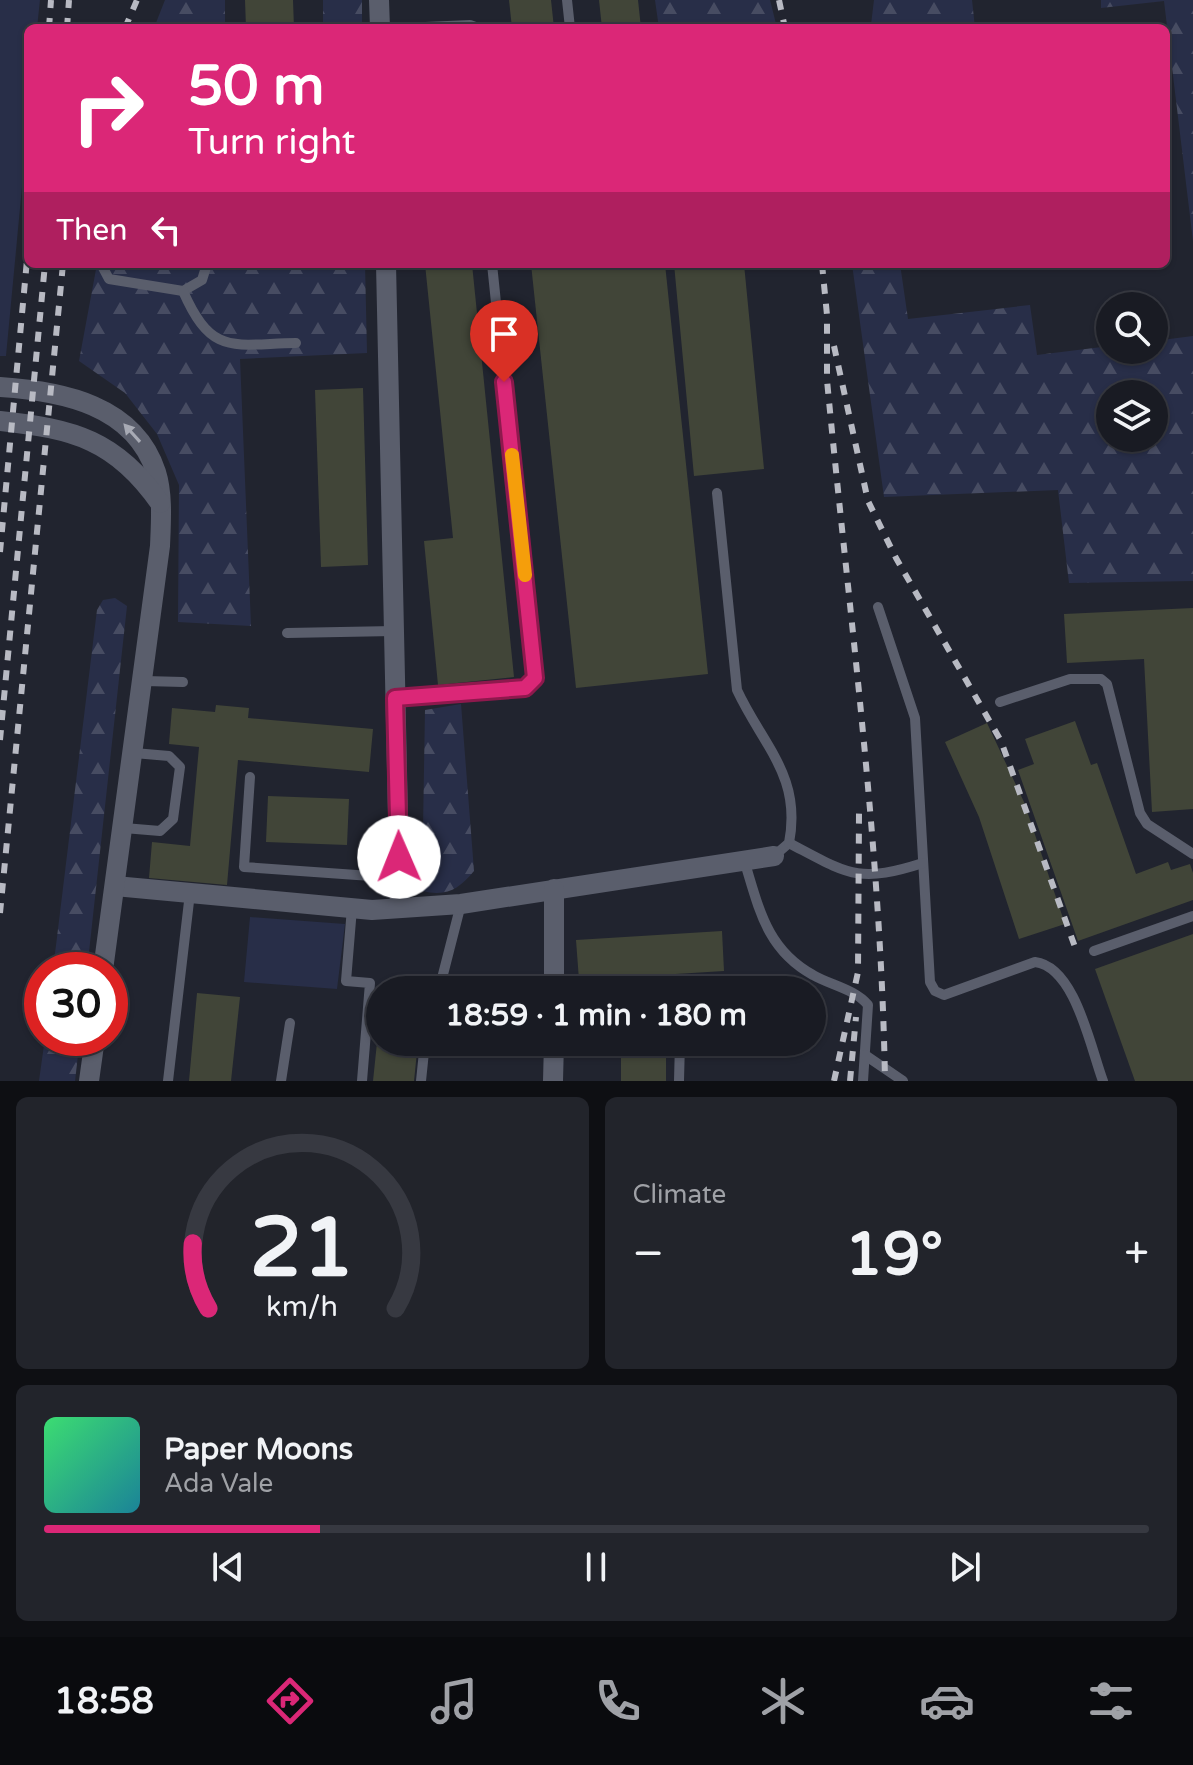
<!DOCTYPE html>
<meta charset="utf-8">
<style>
body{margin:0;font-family:"Varela Round",sans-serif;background:#22242b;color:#f1f3f6;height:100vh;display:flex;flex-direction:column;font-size:30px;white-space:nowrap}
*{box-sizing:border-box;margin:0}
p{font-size:26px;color:#9fa1a6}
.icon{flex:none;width:44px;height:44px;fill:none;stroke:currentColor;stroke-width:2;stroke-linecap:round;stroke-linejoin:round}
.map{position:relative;height:1081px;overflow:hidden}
.sheet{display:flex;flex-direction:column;gap:16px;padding:16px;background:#0e0f13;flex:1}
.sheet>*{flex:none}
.banner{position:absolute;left:24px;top:24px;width:1146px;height:244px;border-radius:12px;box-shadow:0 2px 6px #0004,0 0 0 2px #373941;background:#db2777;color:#fff;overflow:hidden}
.buttons{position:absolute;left:1096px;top:292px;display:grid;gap:16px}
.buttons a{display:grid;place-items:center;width:72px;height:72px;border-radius:50%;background:#191b23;box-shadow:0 2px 6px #0004,0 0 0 2px #373941;font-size:40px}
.speed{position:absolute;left:24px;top:952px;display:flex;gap:16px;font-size:40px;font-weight:700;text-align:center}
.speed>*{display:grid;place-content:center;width:104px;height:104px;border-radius:50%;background:#191b23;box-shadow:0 2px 6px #0004,0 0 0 2px #373941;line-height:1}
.speed .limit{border:12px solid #d22;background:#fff;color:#111}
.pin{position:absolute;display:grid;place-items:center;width:68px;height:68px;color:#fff;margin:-82px -34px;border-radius:50% 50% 50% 0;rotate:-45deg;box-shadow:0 0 8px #0007}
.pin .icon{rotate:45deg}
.me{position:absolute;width:88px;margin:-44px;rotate:359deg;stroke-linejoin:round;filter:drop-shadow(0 0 6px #0008)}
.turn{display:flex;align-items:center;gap:28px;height:168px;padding:0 32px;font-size:36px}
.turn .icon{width:104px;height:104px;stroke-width:2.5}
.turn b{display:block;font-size:56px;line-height:68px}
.then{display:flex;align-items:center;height:76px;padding:0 32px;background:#0003;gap:16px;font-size:30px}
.big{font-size:60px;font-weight:700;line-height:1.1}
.sheet .tile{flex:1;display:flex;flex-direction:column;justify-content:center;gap:12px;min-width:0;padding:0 28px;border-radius:12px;background:#22242b}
.sheet .dial{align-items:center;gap:0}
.dial svg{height:208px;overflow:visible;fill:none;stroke:#373941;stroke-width:7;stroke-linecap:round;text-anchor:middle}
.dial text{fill:#f1f3f6;stroke:none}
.song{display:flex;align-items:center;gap:24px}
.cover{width:96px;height:96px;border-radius:12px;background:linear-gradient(135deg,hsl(140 70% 55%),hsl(190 70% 35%))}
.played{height:8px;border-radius:4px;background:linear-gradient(90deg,#db2777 25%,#373941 25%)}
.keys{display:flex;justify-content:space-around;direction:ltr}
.heat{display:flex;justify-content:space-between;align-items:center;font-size:44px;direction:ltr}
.sheet .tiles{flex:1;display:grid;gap:16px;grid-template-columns:1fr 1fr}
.tile:last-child{grid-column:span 2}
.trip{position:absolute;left:366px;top:976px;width:460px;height:80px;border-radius:40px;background:#191b23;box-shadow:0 2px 6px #0004,0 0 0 2px #373941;font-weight:700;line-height:80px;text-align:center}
.tabs{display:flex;height:128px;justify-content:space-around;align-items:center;background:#0a0b0e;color:#9fa1a6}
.tabs .icon{width:56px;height:56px}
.tabs .selected{color:#db2777}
.tabs b{font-size:36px;color:#f1f3f6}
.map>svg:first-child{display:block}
.green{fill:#282e48}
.forest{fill:url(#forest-firs);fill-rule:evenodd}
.building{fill:#414538}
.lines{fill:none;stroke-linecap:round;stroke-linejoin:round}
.service{stroke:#5a5e6c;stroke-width:10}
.minor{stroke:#5a5e6c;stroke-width:20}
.tertiary{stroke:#5a5e6c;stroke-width:20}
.rail{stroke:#b8bac3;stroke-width:6;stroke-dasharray:10 10;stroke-linecap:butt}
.oneway{fill:#a7aab4}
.route-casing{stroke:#8e194d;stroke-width:20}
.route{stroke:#db2777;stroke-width:14}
.slow{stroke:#f59e0b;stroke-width:14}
</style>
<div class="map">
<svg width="1193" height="1081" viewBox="0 0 1193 1081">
<defs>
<pattern id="forest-firs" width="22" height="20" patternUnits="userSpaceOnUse" patternTransform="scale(2)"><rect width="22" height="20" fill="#282e48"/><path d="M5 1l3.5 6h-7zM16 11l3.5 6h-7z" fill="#474c62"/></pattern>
</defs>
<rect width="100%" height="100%" fill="#21242f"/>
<!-- green -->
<g class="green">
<polygon points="0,0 40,0 37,28 28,28 28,124 6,356 0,356"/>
<polygon points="250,917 345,924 337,989 244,982"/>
</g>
<!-- forest -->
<g class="forest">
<polygon points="165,0 225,0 225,28 154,28"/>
<rect x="323" y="0" width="39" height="28"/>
<polygon points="655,0 770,0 777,28 659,28"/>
<polygon points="874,0 972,0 975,28 861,28 871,25"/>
<polygon points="1101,0 1193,0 1193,241 1164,1 1101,8"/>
<polygon points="97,264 365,264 367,353 240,359 251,626 178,622 179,485 157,434 125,393 79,361"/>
<path d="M 852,264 L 900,264 L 908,319 L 1030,305 L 1037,355 L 1110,346 L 1110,350 L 1154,350 L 1154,341 L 1193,336 L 1193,581 L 1069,583 L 1058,490 L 884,497 ZM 1110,394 L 1154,394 L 1154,438 L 1110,438 Z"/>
<polygon points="115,598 127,606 87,970 53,970 97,610 103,600"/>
<path d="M 461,704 L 474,871 C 459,889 447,897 422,891 L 425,710 Z"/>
<polygon points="45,1038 80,1038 75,1081 39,1081"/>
</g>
<!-- building -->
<g class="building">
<polygon points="245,0 293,0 294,28 246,28"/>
<polygon points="509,0 551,0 554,28 512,28"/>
<polygon points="599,0 638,0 641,28 602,28"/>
<polygon points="425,264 472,264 514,677 438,685 424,541 453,538"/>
<polygon points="531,264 665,264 708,674 576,688"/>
<polygon points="674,264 744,264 764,469 694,476"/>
<polygon points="363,388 368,565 321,567 315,390"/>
<polygon points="1193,608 1193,809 1152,812 1144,659 1067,663 1064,614"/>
<polygon points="216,705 249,708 248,718 373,729 369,772 238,760 227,885 149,878 152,842 190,846 199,747 169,744 172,708 215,712"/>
<polygon points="1075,721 1091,765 1097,763 1136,874 1168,862 1171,870 1190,864 1193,873 1193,900 1078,941 1018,770 1034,764 1025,739"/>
<polygon points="987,723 1024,802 1065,924 1019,939 979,817 945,742"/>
<polygon points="268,796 349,799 347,845 266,842"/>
<polygon points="722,931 724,971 579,980 576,940"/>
<polygon points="1193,934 1193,1081 1135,1081 1095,969"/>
<polygon points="197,993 240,997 231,1081 189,1081"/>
<polygon points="378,1033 380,1042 418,1042 414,1081 373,1081"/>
<rect x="621" y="1042" width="45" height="39"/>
</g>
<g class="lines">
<!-- service -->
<g class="service">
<polyline points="567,0 570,28"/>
<polyline points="403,28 470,25 478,28"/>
<polyline points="101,264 109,279 183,291 202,280 207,264"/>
<path d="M 183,291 C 212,357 233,344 296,343"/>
<path d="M 717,493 L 737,690 C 763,746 802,776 789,843 L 774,856"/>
<path d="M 878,607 L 915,718 L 930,982 L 935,991 L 944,995 L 1035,962 C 1075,967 1090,1046 1103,1081"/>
<polyline points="287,633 394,631"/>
<polyline points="145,681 183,682"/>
<polyline points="395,698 525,688 535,678 492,264"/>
<polyline points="1000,702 1070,679 1101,679 1107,684 1140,813 1147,824 1193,854"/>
<polyline points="250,777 244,867 399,878"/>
<polyline points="124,828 160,831 173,819 180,767 169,756 134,753"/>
<path d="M 789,843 C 848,874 857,884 923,863"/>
<path d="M 744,860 C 759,908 766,949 813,975 C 830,985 855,989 868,1005 L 863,1081"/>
<polyline points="352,908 346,981 370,983 362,1081"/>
<polyline points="1094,951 1193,916"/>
<polyline points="439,990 461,904"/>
<polyline points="865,1055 903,1081"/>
<polyline points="168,1081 190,893"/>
<polyline points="281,1081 290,1023"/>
<polyline points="421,1081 425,1042"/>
<polyline points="679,1081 680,1042"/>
</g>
<!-- minor -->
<g class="minor">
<polyline points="379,0 380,28"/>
<polyline points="386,264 400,908"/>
<polyline points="115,886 372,910 461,904 774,856"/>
<polyline points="554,990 554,889"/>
<polyline points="553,1081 554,1042"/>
</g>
<!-- tertiary -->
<g class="tertiary">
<path d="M 0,387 C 62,391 134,405 156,472 C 163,494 161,522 160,546 L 103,970"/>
<path d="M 0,421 C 74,429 116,440 160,503"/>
<polyline points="89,1081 95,1038"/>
</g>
<!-- rail -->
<g class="rail">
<polyline points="779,0 785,28"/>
<polyline points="49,28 51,0"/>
<polyline points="67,28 69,0"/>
<polyline points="125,28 137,0"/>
<path d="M 822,264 L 827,315 L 827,380 C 849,613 881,847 885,1081"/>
<polyline points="834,346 868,501 896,558 1001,741 1075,947"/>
<polyline points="0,552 28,249"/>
<polyline points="0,740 45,264"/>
<polyline points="0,913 63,264"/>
<polyline points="834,1081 858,972 859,812"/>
<polyline points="850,1081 856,1017"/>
</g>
</g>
<!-- one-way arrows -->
<defs><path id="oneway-solid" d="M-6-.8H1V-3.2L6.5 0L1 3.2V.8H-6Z" transform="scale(2)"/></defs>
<use class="oneway" href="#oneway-solid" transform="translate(132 433) rotate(-132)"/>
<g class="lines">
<!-- route casing -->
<g class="route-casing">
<polyline id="route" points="399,857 395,698 525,688 535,678 504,382"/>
</g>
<!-- route -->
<use href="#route" class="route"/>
<!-- slow -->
<polyline class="slow" points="512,455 525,575"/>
</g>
</svg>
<div class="buttons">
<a><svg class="icon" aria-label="search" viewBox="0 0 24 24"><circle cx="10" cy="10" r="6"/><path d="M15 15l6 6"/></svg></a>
<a><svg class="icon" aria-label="layers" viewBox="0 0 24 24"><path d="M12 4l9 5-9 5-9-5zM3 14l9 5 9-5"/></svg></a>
</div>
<div class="speed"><div class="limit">30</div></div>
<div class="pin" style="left:504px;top:382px;background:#d93025"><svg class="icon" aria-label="arrive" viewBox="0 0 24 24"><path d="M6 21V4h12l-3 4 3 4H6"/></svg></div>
<svg class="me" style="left:399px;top:857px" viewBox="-20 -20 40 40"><circle r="19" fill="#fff"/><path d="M0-13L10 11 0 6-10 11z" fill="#db2777"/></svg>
<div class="trip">18:59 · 1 min · 180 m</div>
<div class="banner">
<div class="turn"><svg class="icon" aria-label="right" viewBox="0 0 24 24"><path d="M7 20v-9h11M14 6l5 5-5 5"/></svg><div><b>50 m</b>Turn right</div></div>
<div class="then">Then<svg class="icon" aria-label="left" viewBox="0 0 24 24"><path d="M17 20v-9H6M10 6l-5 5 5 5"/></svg></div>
</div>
</div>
<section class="sheet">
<div class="tiles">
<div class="tile dial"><svg viewBox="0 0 100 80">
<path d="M14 69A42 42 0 1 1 86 69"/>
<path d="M14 69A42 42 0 0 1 8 44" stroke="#db2777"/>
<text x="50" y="56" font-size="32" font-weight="700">21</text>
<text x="50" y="72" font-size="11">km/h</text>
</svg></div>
<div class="tile"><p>Climate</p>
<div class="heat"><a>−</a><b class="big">19°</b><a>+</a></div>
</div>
<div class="tile">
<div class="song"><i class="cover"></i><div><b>Paper Moons</b><p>Ada Vale</p></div></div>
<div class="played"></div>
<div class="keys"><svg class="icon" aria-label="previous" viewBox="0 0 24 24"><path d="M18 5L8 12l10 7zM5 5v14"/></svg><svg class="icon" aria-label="pause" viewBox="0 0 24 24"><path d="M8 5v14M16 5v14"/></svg><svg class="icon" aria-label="next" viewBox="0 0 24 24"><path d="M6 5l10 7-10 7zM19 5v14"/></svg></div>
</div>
</div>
</section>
<nav class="tabs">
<b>18:58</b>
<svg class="icon selected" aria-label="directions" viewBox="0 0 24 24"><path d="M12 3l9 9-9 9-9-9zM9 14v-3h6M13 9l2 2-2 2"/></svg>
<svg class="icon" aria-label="music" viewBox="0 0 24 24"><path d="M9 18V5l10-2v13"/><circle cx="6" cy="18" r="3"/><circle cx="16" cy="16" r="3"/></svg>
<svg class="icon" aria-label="phone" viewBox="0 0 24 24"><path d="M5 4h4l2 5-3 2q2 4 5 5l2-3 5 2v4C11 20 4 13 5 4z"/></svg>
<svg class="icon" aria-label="climate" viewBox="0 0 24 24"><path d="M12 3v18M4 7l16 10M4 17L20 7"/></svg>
<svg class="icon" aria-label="car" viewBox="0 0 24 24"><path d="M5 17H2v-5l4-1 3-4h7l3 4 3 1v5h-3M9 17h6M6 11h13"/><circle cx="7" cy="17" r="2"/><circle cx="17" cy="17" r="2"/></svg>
<svg class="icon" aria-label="filters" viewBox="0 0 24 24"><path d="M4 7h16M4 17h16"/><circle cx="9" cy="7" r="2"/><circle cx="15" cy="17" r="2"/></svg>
</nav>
